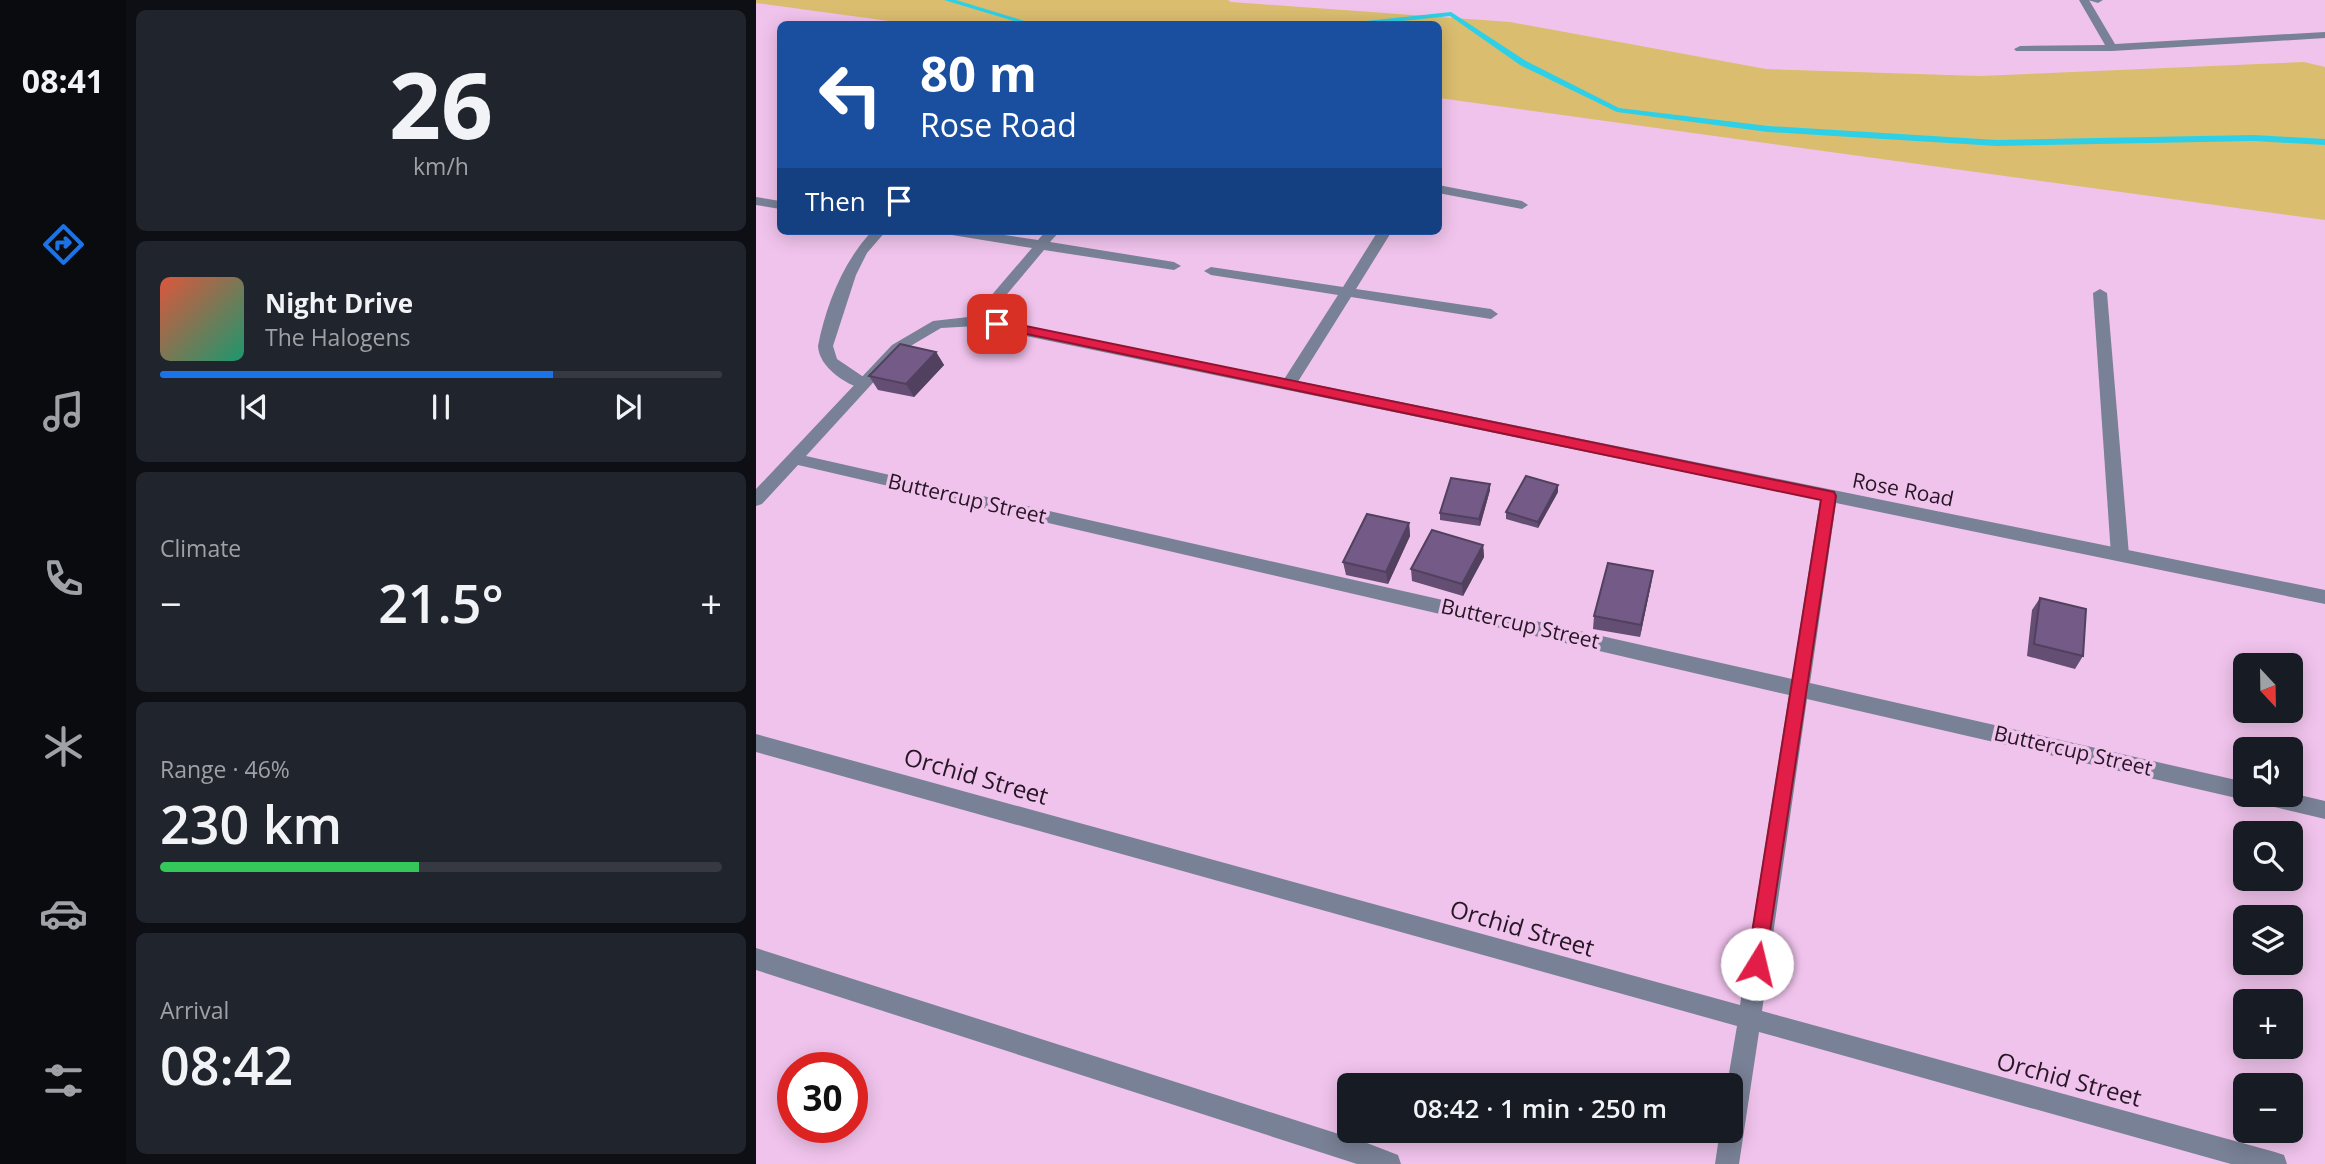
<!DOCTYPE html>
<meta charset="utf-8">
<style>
body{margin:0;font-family:"Open Sans",sans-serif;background:#20242c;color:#f1f3f6;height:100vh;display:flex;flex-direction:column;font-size:26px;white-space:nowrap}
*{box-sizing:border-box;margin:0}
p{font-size:23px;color:#9ea1a6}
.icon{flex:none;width:38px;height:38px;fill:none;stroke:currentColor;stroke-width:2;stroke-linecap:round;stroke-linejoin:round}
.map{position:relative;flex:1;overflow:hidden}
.drawer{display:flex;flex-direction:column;gap:10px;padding:10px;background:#0d0f14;width:630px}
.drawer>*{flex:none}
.banner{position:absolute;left:21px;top:21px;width:665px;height:214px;border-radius:10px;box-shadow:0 4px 18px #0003;background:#1a4fa0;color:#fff;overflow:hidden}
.needle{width:46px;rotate:158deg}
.buttons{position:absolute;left:1477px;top:653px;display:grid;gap:14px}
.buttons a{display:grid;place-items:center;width:70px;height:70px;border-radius:10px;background:#171b24;box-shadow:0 4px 18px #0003;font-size:35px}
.speed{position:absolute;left:21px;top:1052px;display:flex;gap:14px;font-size:35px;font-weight:700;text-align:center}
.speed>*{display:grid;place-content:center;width:91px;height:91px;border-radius:50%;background:#171b24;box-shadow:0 4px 18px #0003;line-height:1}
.speed .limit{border:10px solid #d22;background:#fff;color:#111}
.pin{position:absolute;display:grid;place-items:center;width:60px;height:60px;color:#fff;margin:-30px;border-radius:14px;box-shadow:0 4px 10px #0006}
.me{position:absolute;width:77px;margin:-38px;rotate:9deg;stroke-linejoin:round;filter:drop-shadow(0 0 5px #0008)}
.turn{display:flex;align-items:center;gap:24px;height:147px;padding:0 28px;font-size:32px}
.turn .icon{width:91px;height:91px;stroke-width:2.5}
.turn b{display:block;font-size:49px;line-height:60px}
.then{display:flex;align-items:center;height:66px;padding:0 28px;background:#0003;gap:14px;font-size:26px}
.big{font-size:52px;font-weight:600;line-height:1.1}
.drawer .tile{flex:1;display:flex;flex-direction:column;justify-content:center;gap:10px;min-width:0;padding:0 24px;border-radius:10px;background:#20242c}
.drawer .dial{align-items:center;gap:0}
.dial b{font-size:91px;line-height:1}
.song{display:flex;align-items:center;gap:21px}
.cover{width:84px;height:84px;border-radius:10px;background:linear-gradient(135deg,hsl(10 70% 55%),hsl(160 70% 35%))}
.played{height:7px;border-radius:4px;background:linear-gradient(90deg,#1a73e8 70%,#363941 70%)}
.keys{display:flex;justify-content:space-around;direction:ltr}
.heat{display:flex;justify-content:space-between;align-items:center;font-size:38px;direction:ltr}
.charge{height:10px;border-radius:5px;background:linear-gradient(90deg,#34c759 46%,#363941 0)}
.trip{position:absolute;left:581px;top:1073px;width:406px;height:70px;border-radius:10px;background:#171b24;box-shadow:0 4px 18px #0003;font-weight:600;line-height:70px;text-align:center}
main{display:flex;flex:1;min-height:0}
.tabs{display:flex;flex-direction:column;width:126px;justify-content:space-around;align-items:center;background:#090b0e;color:#9ea1a6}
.tabs .icon{width:49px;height:49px}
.tabs .selected{color:#1a73e8}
.tabs b{font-size:32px;color:#f1f3f6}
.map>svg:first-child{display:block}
.green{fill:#dabd6f}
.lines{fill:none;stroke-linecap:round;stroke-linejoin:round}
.stream{fill:#2dd0e6;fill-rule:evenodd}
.service{fill:#798196;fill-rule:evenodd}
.minor{fill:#798196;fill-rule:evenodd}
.wall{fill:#644e74}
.shaded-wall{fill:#51405e}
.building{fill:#745b87;stroke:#51405e;stroke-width:2}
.route{fill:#e11d48;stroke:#92132f;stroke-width:2}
.labels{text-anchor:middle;stroke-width:7;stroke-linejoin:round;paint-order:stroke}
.street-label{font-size:21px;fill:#261625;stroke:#f0c3ec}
.near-street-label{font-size:24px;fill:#261625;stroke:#f0c3ec}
</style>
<main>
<nav class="tabs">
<b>08:41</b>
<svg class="icon selected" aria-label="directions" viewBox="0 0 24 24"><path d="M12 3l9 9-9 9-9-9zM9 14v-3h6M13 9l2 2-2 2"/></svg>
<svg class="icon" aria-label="music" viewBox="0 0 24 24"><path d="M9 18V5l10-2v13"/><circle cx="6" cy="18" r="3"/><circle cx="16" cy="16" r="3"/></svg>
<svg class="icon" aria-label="phone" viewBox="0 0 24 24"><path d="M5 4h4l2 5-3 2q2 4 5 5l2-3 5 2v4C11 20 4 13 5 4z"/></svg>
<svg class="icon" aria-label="climate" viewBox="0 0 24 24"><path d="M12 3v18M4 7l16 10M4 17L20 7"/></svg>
<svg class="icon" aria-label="car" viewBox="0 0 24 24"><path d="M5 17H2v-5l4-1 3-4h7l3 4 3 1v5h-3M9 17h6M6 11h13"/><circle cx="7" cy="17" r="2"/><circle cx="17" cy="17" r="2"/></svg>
<svg class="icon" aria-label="filters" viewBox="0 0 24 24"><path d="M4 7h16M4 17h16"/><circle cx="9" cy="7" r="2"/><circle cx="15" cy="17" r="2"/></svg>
</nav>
<section class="drawer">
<div class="tile dial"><b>26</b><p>km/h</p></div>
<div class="tile">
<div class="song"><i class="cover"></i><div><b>Night Drive</b><p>The Halogens</p></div></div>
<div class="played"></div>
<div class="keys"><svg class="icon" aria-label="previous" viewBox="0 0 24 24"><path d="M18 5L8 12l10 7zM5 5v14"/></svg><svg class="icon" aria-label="pause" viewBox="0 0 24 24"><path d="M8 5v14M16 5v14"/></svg><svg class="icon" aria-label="next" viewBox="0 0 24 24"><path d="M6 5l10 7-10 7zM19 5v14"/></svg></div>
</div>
<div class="tile"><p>Climate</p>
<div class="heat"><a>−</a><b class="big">21.5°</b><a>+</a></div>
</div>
<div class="tile"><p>Range · 46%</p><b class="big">230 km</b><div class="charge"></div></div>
<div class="tile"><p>Arrival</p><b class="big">08:42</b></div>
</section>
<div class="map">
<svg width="1569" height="1164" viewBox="0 0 1569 1164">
<rect width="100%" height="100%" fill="#f0c3ec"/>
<!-- green -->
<polygon class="green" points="0,0 472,0 475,2 754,22 1010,69 1224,76 1548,62 1569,67 1569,220 683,98 682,24 155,24 0,3"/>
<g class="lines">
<!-- stream -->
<g class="stream">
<polygon points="188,0 200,0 278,24 268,24"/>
<polygon points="695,12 770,61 863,108 1012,126 1241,140 1498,135 1569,139 1569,145 1498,141 1241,146 1012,132 861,112 764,65 694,16 617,24 597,24 601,22"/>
</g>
<!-- service -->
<g class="service">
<polygon points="1323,0 1333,0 1359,44 1569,32 1569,38 1356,51 1260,51 1258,49 1264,46 1349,45"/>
<polygon points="682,185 766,201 772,205 766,209 682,193"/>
<polygon points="0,197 24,201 24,209 0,205"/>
<path d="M 116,231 L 130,231 L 111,253 L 100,275 L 77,346 L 81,359 L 112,380 L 115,384 L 107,389 C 89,384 63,367 62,346 C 70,305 87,262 116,231 Z"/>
<polygon points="189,231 221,231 282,240 290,231 304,231 294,242 418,262 425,266 418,270 288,250 226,324 221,326 214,321 216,318 276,248 196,235"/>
<polygon points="622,231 636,231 600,289 735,309 742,314 735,319 595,297 538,388 528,388 525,384 582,295 455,275 448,271 455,267 587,287"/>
<polygon points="1344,289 1351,293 1373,555 1370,560 1358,560 1355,555 1337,293"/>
<polygon points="0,948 611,1143 642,1155 645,1164 601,1164 0,970"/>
</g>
<!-- minor -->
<g class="minor">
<polygon points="1332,0 1347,0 1342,3"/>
<path d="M 221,316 L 1569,590 L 1569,604 L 1080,503 L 1054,683 L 1489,782 L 1489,794 L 1535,793 L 1569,801 L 1569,819 L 1502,803 L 1494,798 L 1489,800 L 1051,699 L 1006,1011 L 1519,1152 L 1528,1155 L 1531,1164 L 1475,1164 L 1003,1032 L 983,1164 L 959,1164 L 964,1130 L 975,1130 L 975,1085 L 971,1085 L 981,1026 L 0,752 L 0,734 L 984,1005 L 1033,695 L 42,465 L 6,504 L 0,506 L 0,489 L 136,345 L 177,321 ZM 221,326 L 1064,500 L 1036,679 L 50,456 L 146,351 L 185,328 Z"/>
</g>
</g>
<!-- wall -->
<g class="wall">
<polygon points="180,352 188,365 158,397 122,390 113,376"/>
<polygon points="734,484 734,490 724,526 684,520 684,513"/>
<polygon points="802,492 782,528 750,519 750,512"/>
<polygon points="653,523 654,536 632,584 590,575 587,562"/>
<polygon points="727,545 728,557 707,596 656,581 655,569"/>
<polygon points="897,571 895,584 884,637 837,629 838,616"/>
<polygon points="1284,598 1327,656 1319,669 1271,656 1276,610"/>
</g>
<!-- shaded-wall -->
<g class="shaded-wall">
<polygon points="180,352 188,365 158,397 150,384"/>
<polygon points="734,484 734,490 724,526 723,519"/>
<polygon points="802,485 802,492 782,528 782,522"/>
<polygon points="653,523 654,536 632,584 630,572"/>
<polygon points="727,545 728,557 707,596 706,584"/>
<polygon points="897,571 895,584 884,637 885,625"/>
</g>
<!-- building -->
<g class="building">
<polygon points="144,344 180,352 150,384 113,376"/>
<polygon points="770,476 802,485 782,522 750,512"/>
<polygon points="695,478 734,484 723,519 684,513"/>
<polygon points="611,514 653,523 630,572 587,562"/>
<polygon points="676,530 727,545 706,584 655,569"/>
<polygon points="852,563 897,571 885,625 838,616"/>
<polygon points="1284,598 1330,609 1327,656 1278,644"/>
</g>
<!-- route -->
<polygon class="route" points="241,320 1078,492 1080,496 1008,971 1001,974 994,971 991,964 1065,500 237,327 237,321"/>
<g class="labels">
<!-- street labels -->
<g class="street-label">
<text transform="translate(1147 490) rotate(11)" y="7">Rose Road</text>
<text transform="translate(211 499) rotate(13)" y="7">Buttercup Street</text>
<text transform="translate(764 624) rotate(13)" y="7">Buttercup Street</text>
<text transform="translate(1317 751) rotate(13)" y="7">Buttercup Street</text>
</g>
<!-- near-street labels -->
<g class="near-street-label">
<text transform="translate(220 777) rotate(16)" y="8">Orchid Street</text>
<text transform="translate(766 929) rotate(16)" y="8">Orchid Street</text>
<text transform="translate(1313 1080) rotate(15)" y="8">Orchid Street</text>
</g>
</g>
</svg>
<div class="buttons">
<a><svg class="needle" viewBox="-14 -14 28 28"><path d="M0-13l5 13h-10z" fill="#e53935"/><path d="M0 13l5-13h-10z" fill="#9ea1a6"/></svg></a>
<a><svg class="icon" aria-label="sound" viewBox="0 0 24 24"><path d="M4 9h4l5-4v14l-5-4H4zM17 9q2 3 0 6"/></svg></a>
<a><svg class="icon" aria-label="search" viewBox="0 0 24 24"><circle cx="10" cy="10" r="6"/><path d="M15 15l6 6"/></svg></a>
<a><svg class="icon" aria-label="layers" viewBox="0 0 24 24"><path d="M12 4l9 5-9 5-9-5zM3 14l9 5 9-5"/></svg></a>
<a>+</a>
<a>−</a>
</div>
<div class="speed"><div class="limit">30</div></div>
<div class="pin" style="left:241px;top:324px;background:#d93025"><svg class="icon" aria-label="arrive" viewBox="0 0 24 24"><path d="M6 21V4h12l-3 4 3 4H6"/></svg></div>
<svg class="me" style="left:1001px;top:964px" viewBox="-20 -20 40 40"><circle r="19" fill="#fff"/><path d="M0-13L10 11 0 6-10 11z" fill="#e11d48"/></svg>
<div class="trip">08:42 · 1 min · 250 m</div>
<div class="banner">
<div class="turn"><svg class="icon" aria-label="left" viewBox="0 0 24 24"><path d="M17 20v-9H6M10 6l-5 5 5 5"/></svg><div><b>80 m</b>Rose Road</div></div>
<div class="then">Then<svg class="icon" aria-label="arrive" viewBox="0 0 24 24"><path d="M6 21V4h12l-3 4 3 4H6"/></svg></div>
</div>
</div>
</main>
